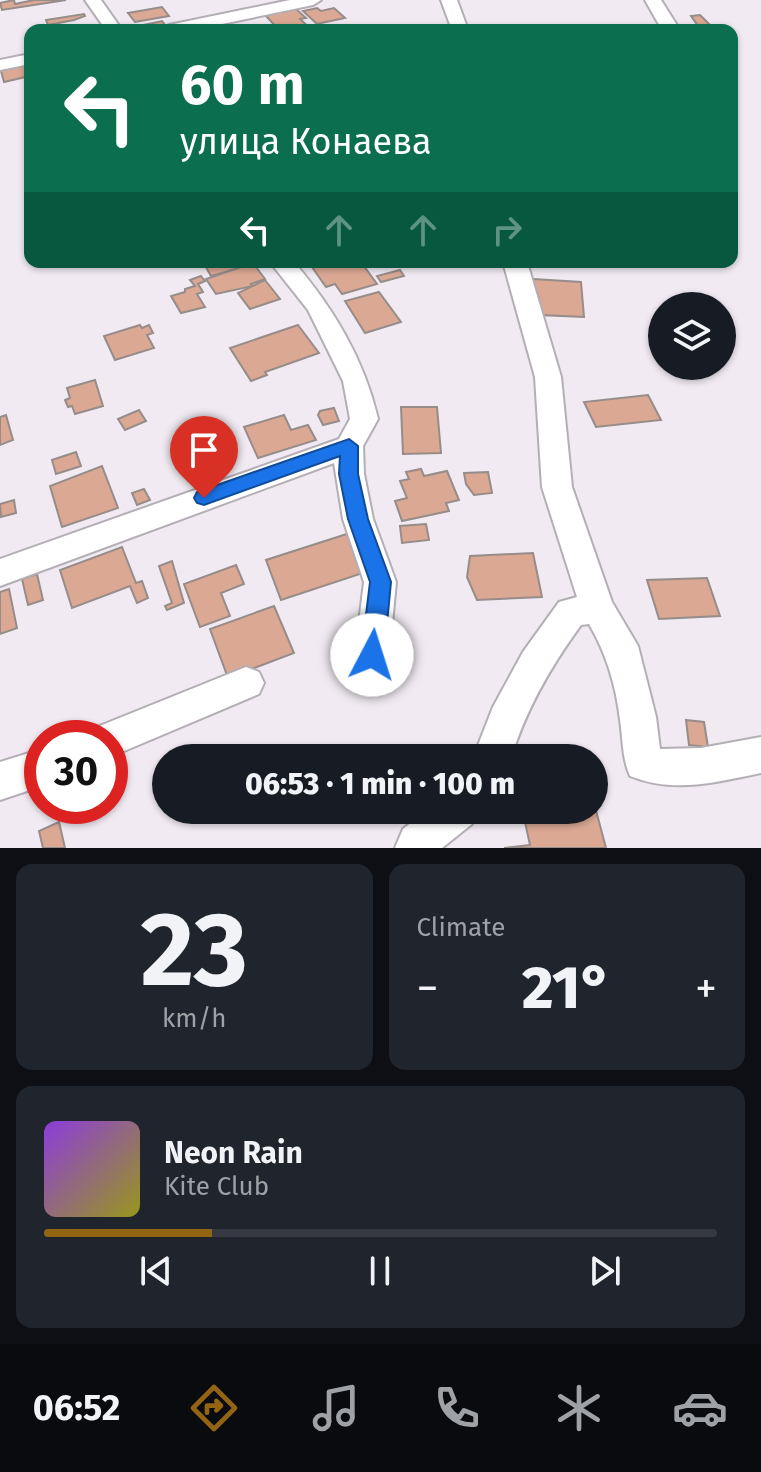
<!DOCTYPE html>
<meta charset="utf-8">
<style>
body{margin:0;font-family:"Fira Sans",sans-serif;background:#20242c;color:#f1f3f6;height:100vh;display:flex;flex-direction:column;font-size:30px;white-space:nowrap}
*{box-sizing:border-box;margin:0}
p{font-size:26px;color:#9ea1a6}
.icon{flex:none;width:44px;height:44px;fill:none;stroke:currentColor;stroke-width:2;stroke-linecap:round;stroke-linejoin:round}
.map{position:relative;height:848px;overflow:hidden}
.sheet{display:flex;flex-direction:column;gap:16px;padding:16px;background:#0d0f14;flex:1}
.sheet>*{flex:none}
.banner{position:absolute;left:24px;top:24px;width:714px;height:244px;border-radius:16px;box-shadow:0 2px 6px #0004;background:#0b6e4f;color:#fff;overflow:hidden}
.fabs{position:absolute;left:648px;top:292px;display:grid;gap:16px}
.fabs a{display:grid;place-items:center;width:88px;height:88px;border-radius:50%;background:#171b24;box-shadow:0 2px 6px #0004;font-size:40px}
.speed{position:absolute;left:24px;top:720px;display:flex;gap:16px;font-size:40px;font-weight:700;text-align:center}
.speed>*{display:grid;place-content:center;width:104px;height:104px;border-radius:50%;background:#171b24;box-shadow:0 2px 6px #0004;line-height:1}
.speed .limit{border:12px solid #d22;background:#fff;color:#111}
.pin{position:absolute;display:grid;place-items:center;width:68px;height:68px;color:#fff;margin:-82px -34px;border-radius:50% 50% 50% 0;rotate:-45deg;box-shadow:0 0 8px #0007}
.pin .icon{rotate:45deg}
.me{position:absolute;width:88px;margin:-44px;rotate:5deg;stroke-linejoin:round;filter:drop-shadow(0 0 6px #0008)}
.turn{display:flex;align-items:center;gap:28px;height:168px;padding:0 24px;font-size:36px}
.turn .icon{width:104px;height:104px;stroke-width:2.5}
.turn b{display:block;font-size:56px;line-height:68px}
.lanes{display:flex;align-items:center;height:76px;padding:0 24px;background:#0003;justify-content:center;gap:40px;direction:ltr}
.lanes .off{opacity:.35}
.big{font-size:60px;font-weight:800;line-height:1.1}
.sheet .tile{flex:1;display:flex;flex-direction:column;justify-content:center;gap:12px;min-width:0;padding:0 28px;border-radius:16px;background:#20242c}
.sheet .dial{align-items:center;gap:0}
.dial b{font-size:104px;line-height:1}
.song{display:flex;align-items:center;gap:24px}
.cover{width:96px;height:96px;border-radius:12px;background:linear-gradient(135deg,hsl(270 70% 55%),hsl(60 70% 35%))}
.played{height:8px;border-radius:4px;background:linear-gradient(90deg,#936512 25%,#363941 25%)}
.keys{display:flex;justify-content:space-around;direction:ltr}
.heat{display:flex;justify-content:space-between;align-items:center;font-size:44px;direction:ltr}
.sheet .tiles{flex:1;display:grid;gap:16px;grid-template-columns:1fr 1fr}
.tile:last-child{grid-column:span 2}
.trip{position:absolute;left:152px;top:744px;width:456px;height:80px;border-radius:40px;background:#171b24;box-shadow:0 2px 6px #0004;font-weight:800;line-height:80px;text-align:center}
.tabs{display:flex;height:128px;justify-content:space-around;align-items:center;background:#090b0e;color:#9ea1a6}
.tabs .icon{width:56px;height:56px}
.tabs .selected{color:#936512}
.tabs b{font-size:36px;color:#f1f3f6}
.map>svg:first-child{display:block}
.building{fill:#dba894;stroke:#968c89;stroke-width:2}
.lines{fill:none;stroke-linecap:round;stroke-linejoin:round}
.minor-casing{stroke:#b4aeb5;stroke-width:4}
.minor{fill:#fff;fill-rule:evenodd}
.route{fill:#1a73e8;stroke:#114b97;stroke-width:2}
</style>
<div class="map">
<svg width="761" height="848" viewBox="0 0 761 848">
<rect width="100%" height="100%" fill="#f1eaf2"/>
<!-- building -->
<g class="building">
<polygon points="14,0 15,4 34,0 66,0 2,10 0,3"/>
<polygon points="162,7 169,16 135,22 128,13"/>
<polygon points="317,8 321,11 334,8 345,18 317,24 303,11"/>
<polygon points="296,9 306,18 300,19 312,30 279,30 265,15"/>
<polygon points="84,14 85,16 74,20 48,25 46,20"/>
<polygon points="700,15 715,30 701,30 691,16"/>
<polygon points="162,21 166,26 146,30 129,28"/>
<polygon points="27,62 30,76 4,82 0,67"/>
<polygon points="203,262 245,262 247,266 211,276"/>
<polygon points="320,262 361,262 377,284 342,294 335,284 326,287 312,267 322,265"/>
<polygon points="253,263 265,279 251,284 253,286 216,294 206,279"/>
<polygon points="400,270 404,276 381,282 377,276"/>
<polygon points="201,276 205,281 198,284 203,292 197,294 205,307 181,313 171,296 185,292 185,289 195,286 190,280"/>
<polygon points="533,279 581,282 584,317 539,315 539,298 533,291"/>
<polygon points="265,280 280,299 250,309 238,293"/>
<polygon points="379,292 401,322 365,333 345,301"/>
<polygon points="140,325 142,328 149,325 153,333 147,335 154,348 115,360 104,336"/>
<polygon points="298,325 319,353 265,372 267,375 251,381 230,348"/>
<polygon points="95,380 103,406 75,414 72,406 68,407 65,400 70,398 67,388"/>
<polygon points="648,395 661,420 596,427 584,402"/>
<polygon points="401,407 437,407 441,453 403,454"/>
<polygon points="334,408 339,421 323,425 318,415 320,411"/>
<polygon points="139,410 146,421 125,430 118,419"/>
<polygon points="6,415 13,440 0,445 0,417"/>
<polygon points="284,415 291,430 308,425 316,440 258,458 244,427"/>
<polygon points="76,452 81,466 56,474 52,460"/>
<polygon points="102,466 118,508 62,527 50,486"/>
<polygon points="421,469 424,476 447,471 459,500 446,503 449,511 402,521 395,501 407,498 400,481 409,479 406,472"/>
<polygon points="488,472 492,493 474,495 466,484 464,473"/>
<polygon points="144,489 150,500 137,505 132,493"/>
<polygon points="14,500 16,513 1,517 0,504"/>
<polygon points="426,524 429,540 402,543 400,526"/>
<polygon points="353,532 372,570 281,600 266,560"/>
<polygon points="122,547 136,583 142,581 148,598 137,603 130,586 72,608 60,570"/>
<polygon points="533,553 542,597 477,600 467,577 470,556"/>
<polygon points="172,561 184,603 167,610 165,606 172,603 159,566"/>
<polygon points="236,565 244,584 221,593 230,616 200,627 184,584"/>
<polygon points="37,574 43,600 28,605 22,579"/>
<polygon points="707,578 720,616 659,619 647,580"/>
<polygon points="9,589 17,628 0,634 0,592"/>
<polygon points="274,606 294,653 228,678 210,629"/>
<polygon points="686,720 704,722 708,747 689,745"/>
<polygon points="594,803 606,848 504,848 530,845 525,822 514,823 511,810 594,810"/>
<polygon points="59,822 65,848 43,848 39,831"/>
</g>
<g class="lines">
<!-- minor casing -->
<g class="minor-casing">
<g id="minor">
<polygon points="85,0 101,0 122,30 106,30"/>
<polygon points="290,0 321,0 313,5 193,30 161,30 169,25"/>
<polygon points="441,0 457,0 468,30 452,30"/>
<polygon points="645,0 661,0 680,30 662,30"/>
<polygon points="30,54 30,64 0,70 0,60"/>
<path d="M 270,262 L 294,262 C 334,309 364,359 378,419 L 363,446 L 364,474 L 373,519 L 396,582 L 389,655 L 384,666 L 372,670 L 360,666 L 355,655 L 364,582 L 343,519 L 334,463 L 0,586 L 0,559 L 339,439 L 350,419 L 343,381 L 308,310 Z"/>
<path d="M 503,262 L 527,262 L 561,377 L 572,487 L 612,602 L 638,646 L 656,717 L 660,749 L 701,748 L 761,737 L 761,773 C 716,782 674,794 630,776 C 622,758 623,739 620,720 C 616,685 606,653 589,624 L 581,625 C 551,666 526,709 511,758 L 473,758 L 493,707 L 523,652 L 559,602 L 577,597 L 542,487 L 535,377 Z"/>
<polygon points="246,667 259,672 264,683 259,694 110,757 110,738 92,738 97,727"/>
<polygon points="42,749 42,786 0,800 0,762"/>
<polygon points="427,810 478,810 472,824 442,848 395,848 403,829"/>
</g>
</g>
<!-- minor -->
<use href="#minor" class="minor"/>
</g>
<!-- route -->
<polygon class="route" points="349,439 358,446 358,474 368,519 391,582 384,655 380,662 372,665 364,662 361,655 370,582 348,519 339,474 340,456 204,505 197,503 194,498 197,492"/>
</svg>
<div class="fabs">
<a><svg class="icon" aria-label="layers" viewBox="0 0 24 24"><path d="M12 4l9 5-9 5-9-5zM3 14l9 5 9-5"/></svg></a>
</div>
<div class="speed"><div class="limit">30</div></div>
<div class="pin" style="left:204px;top:498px;background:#d93025"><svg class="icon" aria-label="arrive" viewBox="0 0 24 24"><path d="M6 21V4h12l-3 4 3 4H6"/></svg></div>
<svg class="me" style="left:372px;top:655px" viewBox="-20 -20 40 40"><circle r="19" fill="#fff"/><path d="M0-13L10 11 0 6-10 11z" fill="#1a73e8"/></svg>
<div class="trip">06:53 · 1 min · 100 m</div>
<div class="banner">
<div class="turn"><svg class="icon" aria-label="left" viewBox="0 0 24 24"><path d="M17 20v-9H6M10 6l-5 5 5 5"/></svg><div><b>60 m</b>улица Конаева</div></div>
<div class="lanes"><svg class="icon" aria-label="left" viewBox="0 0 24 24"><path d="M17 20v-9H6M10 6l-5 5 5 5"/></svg><svg class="icon off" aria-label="ahead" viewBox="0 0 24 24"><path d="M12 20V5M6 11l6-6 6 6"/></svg><svg class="icon off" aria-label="ahead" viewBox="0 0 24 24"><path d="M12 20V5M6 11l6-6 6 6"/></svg><svg class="icon off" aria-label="right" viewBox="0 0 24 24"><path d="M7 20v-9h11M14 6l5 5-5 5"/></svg></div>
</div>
</div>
<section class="sheet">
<div class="tiles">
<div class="tile dial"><b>23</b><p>km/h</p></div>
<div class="tile"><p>Climate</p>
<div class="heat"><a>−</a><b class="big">21°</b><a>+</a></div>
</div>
<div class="tile">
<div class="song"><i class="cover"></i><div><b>Neon Rain</b><p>Kite Club</p></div></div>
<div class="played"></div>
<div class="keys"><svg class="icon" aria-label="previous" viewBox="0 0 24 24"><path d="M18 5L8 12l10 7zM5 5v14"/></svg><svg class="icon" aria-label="pause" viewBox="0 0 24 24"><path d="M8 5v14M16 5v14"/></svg><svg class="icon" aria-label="next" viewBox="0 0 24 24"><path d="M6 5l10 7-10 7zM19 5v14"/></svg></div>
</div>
</div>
</section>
<nav class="tabs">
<b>06:52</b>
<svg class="icon selected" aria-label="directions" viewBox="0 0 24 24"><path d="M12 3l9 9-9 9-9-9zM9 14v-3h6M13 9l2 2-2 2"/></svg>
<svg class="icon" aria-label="music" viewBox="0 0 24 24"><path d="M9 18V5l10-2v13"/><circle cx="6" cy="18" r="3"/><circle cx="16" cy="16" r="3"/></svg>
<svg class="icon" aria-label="phone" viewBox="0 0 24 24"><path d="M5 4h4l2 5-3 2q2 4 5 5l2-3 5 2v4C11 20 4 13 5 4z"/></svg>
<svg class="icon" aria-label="climate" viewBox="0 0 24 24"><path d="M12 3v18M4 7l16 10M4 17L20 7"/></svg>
<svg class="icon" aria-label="car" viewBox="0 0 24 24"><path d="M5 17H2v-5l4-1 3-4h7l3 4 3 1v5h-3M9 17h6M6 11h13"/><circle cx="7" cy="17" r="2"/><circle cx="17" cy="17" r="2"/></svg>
</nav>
